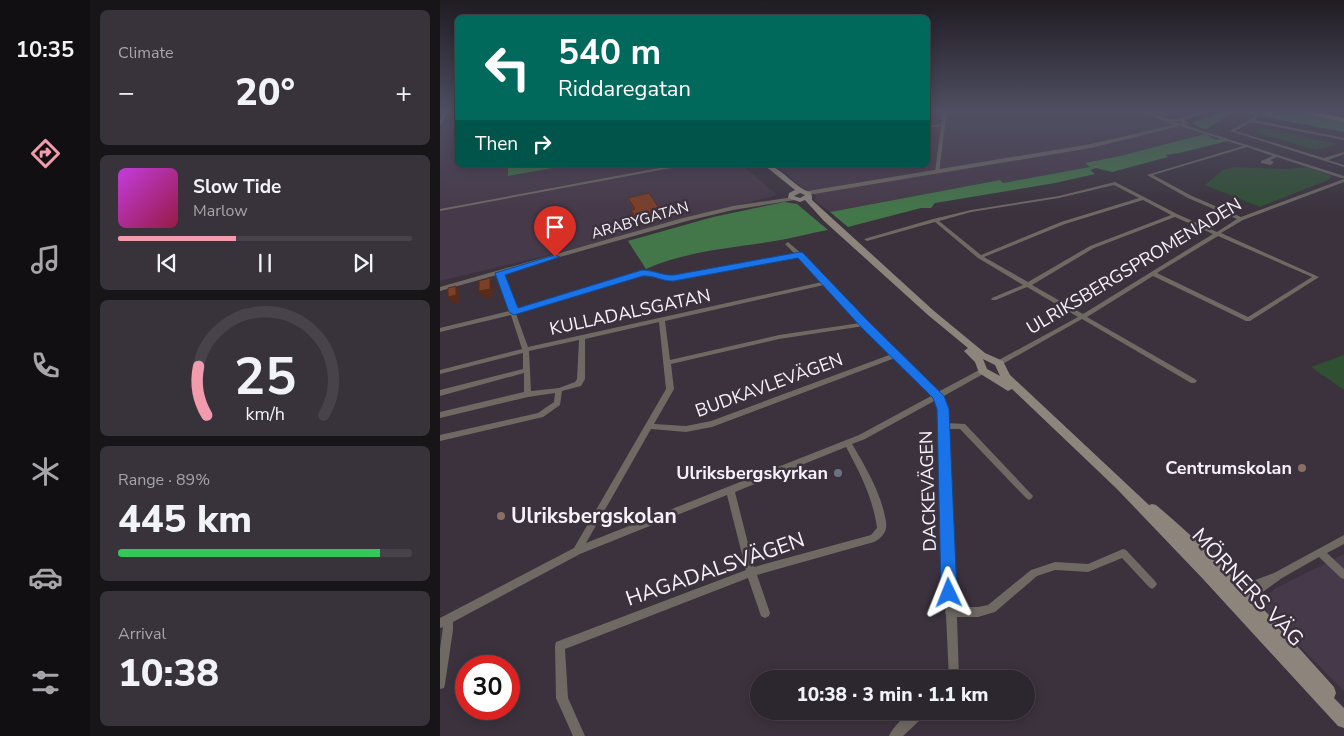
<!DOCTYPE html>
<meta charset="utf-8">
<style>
body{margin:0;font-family:"Nunito Sans",sans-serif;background:#38323a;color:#f1f3f6;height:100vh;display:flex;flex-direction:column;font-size:19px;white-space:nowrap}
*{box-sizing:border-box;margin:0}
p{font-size:16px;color:#a6a5aa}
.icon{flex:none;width:28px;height:28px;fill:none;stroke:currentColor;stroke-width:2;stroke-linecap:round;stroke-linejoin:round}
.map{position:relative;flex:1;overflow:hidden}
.details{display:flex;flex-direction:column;gap:10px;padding:10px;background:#181519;width:350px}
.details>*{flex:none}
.hud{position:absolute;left:15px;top:15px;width:475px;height:152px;border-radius:8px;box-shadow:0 2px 12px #0003,0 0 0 1px #48434a;background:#00695c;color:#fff;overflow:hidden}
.speed{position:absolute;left:15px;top:655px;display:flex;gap:10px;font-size:25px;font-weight:700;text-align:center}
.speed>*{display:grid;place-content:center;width:65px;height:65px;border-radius:50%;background:#2c262e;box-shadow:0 2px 12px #0003,0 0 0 1px #48434a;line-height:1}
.speed .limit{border:8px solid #d22;background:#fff;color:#111}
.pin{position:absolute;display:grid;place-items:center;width:42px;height:42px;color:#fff;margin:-51px -21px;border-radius:50% 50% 50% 0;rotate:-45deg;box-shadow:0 0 5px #0007}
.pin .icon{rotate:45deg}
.me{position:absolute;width:55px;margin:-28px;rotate:358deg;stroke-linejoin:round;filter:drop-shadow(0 0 4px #0008)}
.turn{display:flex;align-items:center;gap:18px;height:105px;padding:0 20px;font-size:22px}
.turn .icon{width:65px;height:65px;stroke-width:2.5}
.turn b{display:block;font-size:35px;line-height:42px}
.then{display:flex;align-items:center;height:48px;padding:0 20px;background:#0003;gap:10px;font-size:19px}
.big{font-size:38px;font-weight:800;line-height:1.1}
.details .tile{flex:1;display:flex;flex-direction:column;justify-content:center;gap:8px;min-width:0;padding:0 18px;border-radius:8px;background:#38323a}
.details .dial{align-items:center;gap:0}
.dial svg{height:130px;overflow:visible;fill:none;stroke:#48434a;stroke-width:7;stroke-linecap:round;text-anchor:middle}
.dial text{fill:#f1f3f6;stroke:none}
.song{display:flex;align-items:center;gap:15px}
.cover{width:60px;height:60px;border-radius:8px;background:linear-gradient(135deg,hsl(290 70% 55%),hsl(340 70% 35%))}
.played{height:5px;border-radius:2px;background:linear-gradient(90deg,#f29aae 40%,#48434a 40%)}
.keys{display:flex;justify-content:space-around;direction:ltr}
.heat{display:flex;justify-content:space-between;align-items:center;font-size:28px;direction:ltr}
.charge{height:8px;border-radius:4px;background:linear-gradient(90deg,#34c759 89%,#48434a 0)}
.trip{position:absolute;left:310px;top:670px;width:285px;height:50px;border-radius:25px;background:#2c262e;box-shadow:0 2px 12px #0003,0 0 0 1px #48434a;font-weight:800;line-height:50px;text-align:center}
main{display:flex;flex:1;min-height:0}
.dock{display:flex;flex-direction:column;width:90px;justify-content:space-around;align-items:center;background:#120f12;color:#a6a5aa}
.dock .icon{width:35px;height:35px}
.dock .on{color:#f29aae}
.dock b{font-size:22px;color:#f1f3f6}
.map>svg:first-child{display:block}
.built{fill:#463949}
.green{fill:#305034}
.forest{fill:#437749}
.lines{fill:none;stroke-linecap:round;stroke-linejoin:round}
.minor{fill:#6e6963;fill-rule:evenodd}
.tertiary{fill:#6e6963;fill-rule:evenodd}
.secondary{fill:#8d857c;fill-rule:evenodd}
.trunk{fill:#afa498;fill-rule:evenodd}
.wall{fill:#6b3622}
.shaded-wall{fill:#572c1c}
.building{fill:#7c3f28;stroke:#572c1c}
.route{fill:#1a73e8;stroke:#114b97}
.education-dot{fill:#8d6e63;stroke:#3b323d;stroke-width:2}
.worship-dot{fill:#6b7280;stroke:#3b323d;stroke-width:2}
.labels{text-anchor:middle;stroke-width:5;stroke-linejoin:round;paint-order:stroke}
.far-street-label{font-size:15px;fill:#f7f2f9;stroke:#3b323d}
.street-label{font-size:18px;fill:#f7f2f9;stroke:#3b323d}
.poi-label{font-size:18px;font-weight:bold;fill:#f7f2f9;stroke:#3b323d;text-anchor:end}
.near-poi-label{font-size:21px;font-weight:bold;fill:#f7f2f9;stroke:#3b323d;text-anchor:start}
.near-street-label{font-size:21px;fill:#f7f2f9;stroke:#3b323d}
</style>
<main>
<nav class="dock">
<b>10:35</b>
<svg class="icon on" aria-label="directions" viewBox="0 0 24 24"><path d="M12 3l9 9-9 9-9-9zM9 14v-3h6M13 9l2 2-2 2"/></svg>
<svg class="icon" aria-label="music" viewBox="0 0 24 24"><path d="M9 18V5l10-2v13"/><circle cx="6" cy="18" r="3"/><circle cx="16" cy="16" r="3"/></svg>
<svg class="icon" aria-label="phone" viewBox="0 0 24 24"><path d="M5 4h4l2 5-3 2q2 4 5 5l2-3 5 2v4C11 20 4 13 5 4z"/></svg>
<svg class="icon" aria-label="climate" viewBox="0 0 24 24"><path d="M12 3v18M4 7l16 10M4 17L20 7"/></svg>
<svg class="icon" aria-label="car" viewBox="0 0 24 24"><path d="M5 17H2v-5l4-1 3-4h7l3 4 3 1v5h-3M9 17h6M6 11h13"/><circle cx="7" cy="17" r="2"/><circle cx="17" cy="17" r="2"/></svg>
<svg class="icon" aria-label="filters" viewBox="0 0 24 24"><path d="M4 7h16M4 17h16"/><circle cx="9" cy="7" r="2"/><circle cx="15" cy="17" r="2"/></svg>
</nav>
<section class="details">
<div class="tile"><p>Climate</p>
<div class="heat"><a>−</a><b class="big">20°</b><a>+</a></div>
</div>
<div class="tile">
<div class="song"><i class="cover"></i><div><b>Slow Tide</b><p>Marlow</p></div></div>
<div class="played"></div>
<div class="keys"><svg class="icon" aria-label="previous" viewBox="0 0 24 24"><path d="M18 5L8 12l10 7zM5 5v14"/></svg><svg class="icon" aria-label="pause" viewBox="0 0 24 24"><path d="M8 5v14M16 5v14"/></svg><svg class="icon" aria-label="next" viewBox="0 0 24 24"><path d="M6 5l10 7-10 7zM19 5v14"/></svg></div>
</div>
<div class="tile dial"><svg viewBox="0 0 100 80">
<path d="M14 69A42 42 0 1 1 86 69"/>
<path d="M14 69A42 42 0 0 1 9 39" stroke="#f29aae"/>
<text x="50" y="56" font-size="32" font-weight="700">25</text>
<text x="50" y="72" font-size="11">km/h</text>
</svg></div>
<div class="tile"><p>Range · 89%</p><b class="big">445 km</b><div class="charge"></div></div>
<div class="tile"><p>Arrival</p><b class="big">10:38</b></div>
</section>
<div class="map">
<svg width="904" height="736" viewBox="0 0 904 736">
<rect width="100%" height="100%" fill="#3b323d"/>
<!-- built -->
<g class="built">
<polygon points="11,111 17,111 18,165 68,165 69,176 129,165 302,165 337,195 163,242 0,281 0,132"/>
<polygon points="488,111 754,111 738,115 725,114 716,117 723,121 765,134 680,156 646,163 650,167 563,183 559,180 390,212 374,200 376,197 370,190 362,188 337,165 488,165"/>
<polygon points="904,554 904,691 828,614 821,601 834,589"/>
</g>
<!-- green -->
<g class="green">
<polygon points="821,128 898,144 875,150 815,132"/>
<polygon points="795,167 845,169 867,167 892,176 888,180 820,207 765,185 783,170"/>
<polygon points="904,355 904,390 871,367"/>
</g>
<!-- forest -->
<g class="forest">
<polygon points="784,111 850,111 904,121 904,132 799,112 786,117 765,130 752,123"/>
<polygon points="765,134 776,140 780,139 788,141 739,153 726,155 728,157 672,172 656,168 650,170 655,174 615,183 495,203 491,208 481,208 408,227 390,212 560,180 563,183 650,167 645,163 680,156"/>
<polygon points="68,165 129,165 68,176"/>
<path d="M 344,202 L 357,204 L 388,230 C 371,233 353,238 335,241 C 292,248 246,251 206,269 L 188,241 L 273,217 Z"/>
</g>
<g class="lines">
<!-- minor -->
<g class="minor">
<polygon points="4,111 8,111 7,113 18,112 18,114 6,115 2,124 0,125 0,120"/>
<polygon points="503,111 507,111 499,172 497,173 495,172 501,126 488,128 488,126 501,124"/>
<polygon points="816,116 819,117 814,120 904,138 904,140 811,122 795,131 884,158 904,152 904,154 888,160 904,165 904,167 790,131"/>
<path d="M 741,124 L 904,176 L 904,178 L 901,178 L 837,157 L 830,160 L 834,162 L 831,165 L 821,163 L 821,161 L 833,156 L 807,147 L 713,175 L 752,196 L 801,217 L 904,179 L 904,182 L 803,220 L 781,233 L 879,277 L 810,321 L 806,321 L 713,276 L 647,317 L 755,379 L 757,381 L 755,383 L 751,383 L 642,319 L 561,365 L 557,365 L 556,363 L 557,361 L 638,317 L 587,287 L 556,300 L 552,300 L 551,299 L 552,298 L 583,285 L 538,258 L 495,222 L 427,241 L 424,239 L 493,219 L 531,210 L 619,196 L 675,182 L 737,214 L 777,232 L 797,219 L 748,198 L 707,175 L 803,146 L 740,126 L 739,125 ZM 674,185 L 699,198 L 621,222 L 541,255 L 499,221 L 531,212 L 619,198 ZM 703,200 L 731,215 L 650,246 L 588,282 L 544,257 L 625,224 ZM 735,217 L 773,234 L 643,314 L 592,285 L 654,248 ZM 778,236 L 872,277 L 808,317 L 717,273 Z"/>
<polygon points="235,165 244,165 242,166 0,211 0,209"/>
<path d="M 348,242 L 362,254 L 362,256 L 427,323 L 498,392 L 541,369 L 545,369 L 546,371 L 545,373 L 502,397 L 507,409 L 507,423 L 525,424 L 593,496 L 592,498 L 589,500 L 586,498 L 520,429 L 508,429 L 516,607 L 538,607 L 548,605 L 591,570 L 615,562 L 648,564 L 683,549 L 686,550 L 715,581 L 717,584 L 715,587 L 712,589 L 709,587 L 682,558 L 648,572 L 615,570 L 597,576 L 555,612 L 538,617 L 517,617 L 519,679 L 509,679 L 506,615 L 505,612 L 506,609 L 499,409 L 496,400 L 425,439 L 412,444 C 425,466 438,488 444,512 C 445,517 447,523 446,528 C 446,533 439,540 434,542 L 317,575 L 330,613 L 329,616 L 325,618 L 321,616 L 308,578 L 125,649 L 128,698 L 145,736 L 133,736 L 116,698 L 115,646 L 116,642 L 306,570 L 287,495 L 140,554 L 13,622 L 13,630 L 5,684 L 4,688 L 0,689 L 0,649 L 3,627 L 0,628 L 0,618 L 134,548 L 226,389 L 219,322 L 145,339 L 145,379 L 141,386 L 122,391 L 120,405 L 103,417 L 0,441 L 0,435 L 98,413 L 114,402 L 115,393 L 88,397 L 0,418 L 0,412 L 84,392 L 84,373 L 0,396 L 0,390 L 83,369 L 83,353 L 0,374 L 0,370 L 82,349 L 71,315 L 0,332 L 0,328 L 69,311 L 56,273 L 59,271 L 62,273 L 75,310 L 202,271 L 226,276 L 234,276 L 355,254 L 345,244 ZM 358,257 L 382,282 L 88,347 L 76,314 L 202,275 L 226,279 L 234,280 ZM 384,285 L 420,323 L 339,335 L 230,360 L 225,321 ZM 424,326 L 452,354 L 271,421 L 246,426 L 214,424 L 234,389 L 231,364 L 339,339 ZM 139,340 L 137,379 L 135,382 L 119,388 L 91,391 L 89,351 ZM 455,358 L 493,395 L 419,435 L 146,543 L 211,429 L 246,432 L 272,427 ZM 406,447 C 420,473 433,498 437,528 L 431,535 L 314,567 L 295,492 Z"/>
<polygon points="904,535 904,544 887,553 904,569 904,579 901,578 879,557 842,578 808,603 805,605 802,603 800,600 802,597 810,591 797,596 794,594 792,591 794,588 834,573"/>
<path d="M 473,711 L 522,711 L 520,715 L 516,717 L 479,721 L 463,736 L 449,736 C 453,727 464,716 473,711 Z"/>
</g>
<!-- tertiary -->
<g class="tertiary">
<path d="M 701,111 C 711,111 719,117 729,119 C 742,121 756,111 769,111 L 744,120 L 748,122 L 748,124 L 651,148 L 368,195 L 365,193 L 368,191 L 651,144 L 733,125 ZM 740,121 L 742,123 L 738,123 L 733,122 Z"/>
<polygon points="353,197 356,199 355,200 293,210 247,221 0,291 0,287 243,218 293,206"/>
</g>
<!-- secondary -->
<path class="secondary" d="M 324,165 C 341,165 353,187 370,192 L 372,196 L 372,200 L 494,311 L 545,353 L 563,361 L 570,375 L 709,505 L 712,504 L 716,505 C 782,560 837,624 894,687 L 896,693 L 894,698 L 904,708 L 904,728 L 898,726 L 763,579 L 677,489 L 572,389 L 568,391 L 539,373 L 535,362 L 524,351 L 528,348 L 488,315 L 384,221 L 365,200 L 360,202 L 348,198 L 349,193 L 355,190 ZM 360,193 L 365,195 L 360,198 L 354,196 ZM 543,359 L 555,365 L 560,376 L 547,369 Z"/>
<!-- trunk -->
<polygon class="trunk" points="855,111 869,111 904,118 904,122"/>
</g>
<!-- wall -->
<polygon class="wall" points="188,198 221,211 223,219 198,225 193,218 191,210 193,209"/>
<!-- shaded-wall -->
<g class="shaded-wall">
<polygon points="221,211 223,219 198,225 195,217"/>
<polygon points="50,278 53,285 54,296 43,298 39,291"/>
<polygon points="16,286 20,293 20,302 12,303 8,297"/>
</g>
<!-- building -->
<g class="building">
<polygon points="209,193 221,211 195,217 191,210 195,209 188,198"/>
<polygon points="50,278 50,289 39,291 39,281"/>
<polygon points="16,286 16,295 8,297 8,288"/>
</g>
<!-- sky -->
<linearGradient id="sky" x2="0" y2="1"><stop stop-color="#201c22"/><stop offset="0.52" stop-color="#4f4f62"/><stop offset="1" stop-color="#4f4f62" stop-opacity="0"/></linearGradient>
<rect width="904" height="214" fill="url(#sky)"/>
<!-- route -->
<path class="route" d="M 360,252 L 363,253 L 429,322 L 504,396 L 509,409 L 517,593 L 515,598 L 509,601 L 504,598 L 501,593 L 497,409 L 493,398 L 421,327 L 358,258 L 234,281 C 223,282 214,275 203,276 L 74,315 L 69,312 L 55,273 L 115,255 L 120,257 L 65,275 L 78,308 L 202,270 C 214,270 223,276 234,275 Z"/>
<!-- markers -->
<g class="education-dot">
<circle cx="862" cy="468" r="5"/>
<circle cx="61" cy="516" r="5"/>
</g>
<circle class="worship-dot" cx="398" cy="473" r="5"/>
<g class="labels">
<!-- far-street labels -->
<g class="far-street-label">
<text transform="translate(200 220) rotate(-16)" y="5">ARABYGATAN</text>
</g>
<!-- street labels -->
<g class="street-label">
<text transform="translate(694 266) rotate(-31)" y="6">ULRIKSBERGSPROMENADEN</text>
<text transform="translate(190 312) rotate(-12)" y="6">KULLADALSGATAN</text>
<text transform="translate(329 385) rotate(-20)" y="6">BUDKAVLEVÄGEN</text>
<text transform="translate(488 491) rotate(-92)" y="6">DACKEVÄGEN</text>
</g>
<!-- poi labels -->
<g class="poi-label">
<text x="852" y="474">Centrumskolan</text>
<text x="388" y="479">Ulriksbergskyrkan</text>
</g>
<!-- near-poi labels -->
<g class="near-poi-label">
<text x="71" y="523">Ulriksbergskolan</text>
</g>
<!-- near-street labels -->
<g class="near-street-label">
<text transform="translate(275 569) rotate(-19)" y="7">HAGADALSVÄGEN</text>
<text transform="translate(808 587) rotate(47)" y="7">MÖRNERS VÄG</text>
</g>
</g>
</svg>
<div class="speed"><div class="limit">30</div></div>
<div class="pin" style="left:115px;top:257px;background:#d93025"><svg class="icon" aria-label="arrive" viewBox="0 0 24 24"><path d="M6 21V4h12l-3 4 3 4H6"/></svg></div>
<svg class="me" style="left:509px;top:593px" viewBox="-20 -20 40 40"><path d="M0-17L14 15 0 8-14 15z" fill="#1a73e8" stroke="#fff" stroke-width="4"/></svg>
<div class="trip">10:38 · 3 min · 1.1 km</div>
<div class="hud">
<div class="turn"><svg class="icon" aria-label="left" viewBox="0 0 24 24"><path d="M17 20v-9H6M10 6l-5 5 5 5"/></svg><div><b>540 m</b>Riddaregatan</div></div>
<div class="then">Then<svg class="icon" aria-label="right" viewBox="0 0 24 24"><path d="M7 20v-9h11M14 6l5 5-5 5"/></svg></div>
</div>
</div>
</main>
